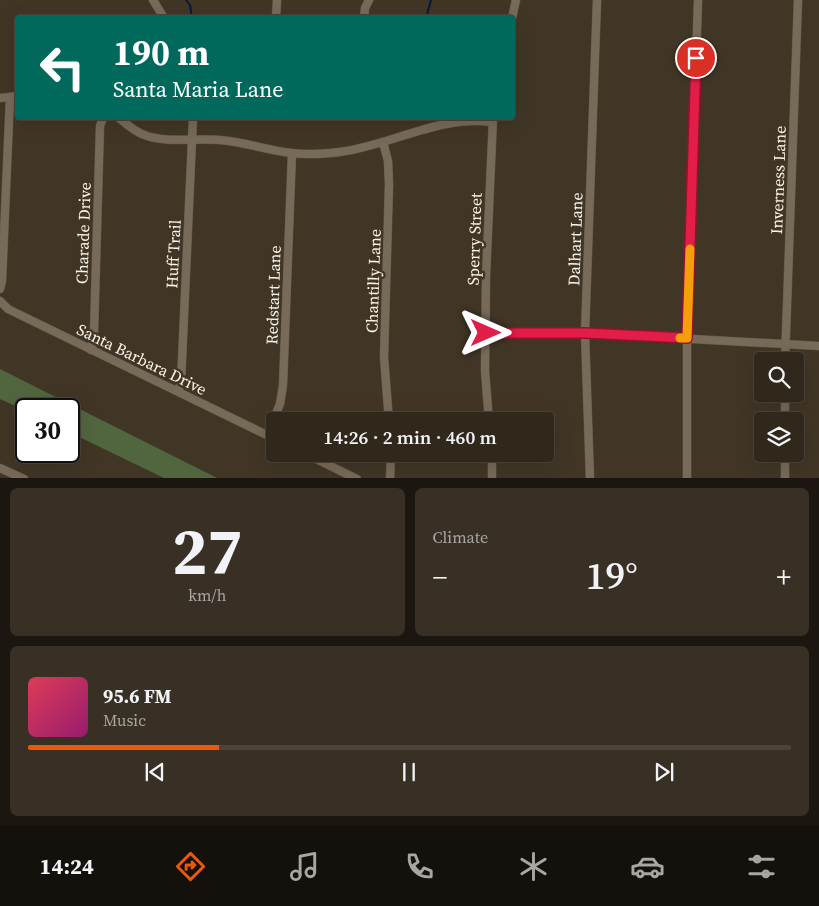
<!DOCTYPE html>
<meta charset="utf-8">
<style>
body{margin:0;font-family:"Source Serif 4",serif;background:#393025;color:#f1f3f6;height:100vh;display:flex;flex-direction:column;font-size:19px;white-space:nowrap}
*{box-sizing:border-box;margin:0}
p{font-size:16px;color:#a8a6a3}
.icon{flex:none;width:28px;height:28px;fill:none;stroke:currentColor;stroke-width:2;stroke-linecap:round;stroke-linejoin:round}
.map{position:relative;height:478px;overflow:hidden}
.details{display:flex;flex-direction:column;gap:10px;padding:10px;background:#1b160f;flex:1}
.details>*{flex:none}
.banner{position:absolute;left:15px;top:15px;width:500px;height:105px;border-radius:5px;box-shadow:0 5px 20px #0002,0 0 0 1px #4c443b;background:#00695c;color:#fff;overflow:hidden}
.fabs{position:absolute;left:754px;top:352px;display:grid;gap:10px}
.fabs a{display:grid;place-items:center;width:50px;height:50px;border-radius:5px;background:#31281c;box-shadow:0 5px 20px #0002,0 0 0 1px #4c443b;font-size:25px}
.speed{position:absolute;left:15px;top:398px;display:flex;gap:10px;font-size:25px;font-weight:700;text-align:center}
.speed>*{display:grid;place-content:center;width:65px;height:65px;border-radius:50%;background:#31281c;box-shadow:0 5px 20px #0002,0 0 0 1px #4c443b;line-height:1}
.speed .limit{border:2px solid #111;border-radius:8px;background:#fff;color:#111}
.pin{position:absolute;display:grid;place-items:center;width:42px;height:42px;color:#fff;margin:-21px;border:2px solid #fff;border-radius:50%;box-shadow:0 1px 5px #0007}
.me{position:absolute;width:55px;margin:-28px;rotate:90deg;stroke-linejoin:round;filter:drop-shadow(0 0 4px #0008)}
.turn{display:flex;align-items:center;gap:18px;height:105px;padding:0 15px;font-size:22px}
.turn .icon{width:65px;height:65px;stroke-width:2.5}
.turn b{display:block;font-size:35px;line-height:42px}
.big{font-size:38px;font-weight:600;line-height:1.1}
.details .tile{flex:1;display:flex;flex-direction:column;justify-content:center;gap:8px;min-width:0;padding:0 18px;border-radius:8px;background:#393025}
.details .dial{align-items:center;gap:0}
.dial b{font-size:65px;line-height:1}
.song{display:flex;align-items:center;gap:15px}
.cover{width:60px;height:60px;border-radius:8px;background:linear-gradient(135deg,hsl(350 70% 55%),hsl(320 70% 35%))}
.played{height:5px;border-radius:2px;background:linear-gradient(90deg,#ea580c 25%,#4c443b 25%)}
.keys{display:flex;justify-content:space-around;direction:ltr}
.heat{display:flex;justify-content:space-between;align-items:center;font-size:28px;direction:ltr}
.details .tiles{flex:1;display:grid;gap:10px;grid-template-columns:1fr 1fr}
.tile:last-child{grid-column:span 2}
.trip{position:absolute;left:266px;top:412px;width:288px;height:50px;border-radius:5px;background:#31281c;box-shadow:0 5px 20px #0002,0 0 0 1px #4c443b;font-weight:600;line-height:50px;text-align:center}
.tab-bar{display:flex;height:80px;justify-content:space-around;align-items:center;background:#14100b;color:#a8a6a3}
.tab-bar .icon{width:35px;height:35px}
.tab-bar .current{color:#ea580c}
.tab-bar b{font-size:22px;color:#f1f3f6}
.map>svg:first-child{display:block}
.green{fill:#51663f}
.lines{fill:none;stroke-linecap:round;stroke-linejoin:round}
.stream{stroke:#001b3f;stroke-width:2}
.minor-casing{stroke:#5f5547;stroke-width:9}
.minor{stroke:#776a59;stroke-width:8}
.route-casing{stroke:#92132f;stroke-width:12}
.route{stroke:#e11d48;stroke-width:9}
.slow{stroke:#f59e0b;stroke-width:9}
.labels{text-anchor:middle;stroke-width:5;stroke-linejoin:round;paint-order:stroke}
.street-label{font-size:16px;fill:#faf3e9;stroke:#413626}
</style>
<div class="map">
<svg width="819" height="479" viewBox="0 0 819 479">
<rect width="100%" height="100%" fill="#413626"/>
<!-- green -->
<polygon class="green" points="0,369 217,478 164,478 69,432 69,409 26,409 26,411 0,399"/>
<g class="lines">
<!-- stream -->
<g class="stream">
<polyline points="186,0 190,5 192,18"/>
<polyline points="426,18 431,0"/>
</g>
<!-- minor casing -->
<g class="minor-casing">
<g id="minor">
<polyline points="153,0 164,18"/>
<polyline points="276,18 277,0"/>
<polyline points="364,18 365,8 369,0"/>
<polyline points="512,18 516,0"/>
<polyline points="0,98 18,96"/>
<path d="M 119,118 C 127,125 137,133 147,136 C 170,143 196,138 220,140 C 244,142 267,150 291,153 C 307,155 324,154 340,152 C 392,145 439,115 492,122"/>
<polyline points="383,142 388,161 389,185 384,357 389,421"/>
<polyline points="0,289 2,281 10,97"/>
<polyline points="0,301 8,309 275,439"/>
<polyline points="486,333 585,333 819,346"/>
<polyline points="91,350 94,332 100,126 103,118"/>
<polyline points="785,361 798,0"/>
<polyline points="178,391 181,382 193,118"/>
<polyline points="489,421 485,371 486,276 493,118"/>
<polyline points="785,421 785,394"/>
<polyline points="267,435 280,404 283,385 292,153"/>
<polyline points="306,454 357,479"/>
<polyline points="0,468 24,479"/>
<polyline points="390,479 391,454"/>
<polyline points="492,479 492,454"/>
<polyline points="590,479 585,333 597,0"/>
<polyline points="687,479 687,338 698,0"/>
<polyline points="785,479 785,454"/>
</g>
</g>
<!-- minor -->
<use href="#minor" class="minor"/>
</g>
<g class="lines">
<!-- route casing -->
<g class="route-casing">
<polyline id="route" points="486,333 585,333 687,338 696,58"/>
</g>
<!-- route -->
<use href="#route" class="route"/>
<!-- slow -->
<polyline class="slow" points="680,338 687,338 690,249"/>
</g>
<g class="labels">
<!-- street labels -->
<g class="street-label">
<text transform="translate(778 180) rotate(-88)" y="6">Inverness Lane</text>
<text transform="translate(83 233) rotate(-88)" y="6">Charade Drive</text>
<text transform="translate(474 239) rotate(-88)" y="6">Sperry Street</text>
<text transform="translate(575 239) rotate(-88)" y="6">Dalhart Lane</text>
<text transform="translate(173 254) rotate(-87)" y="6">Huff Trail</text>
<text transform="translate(373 281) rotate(-88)" y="6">Chantilly Lane</text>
<text transform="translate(273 295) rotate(-88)" y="6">Redstart Lane</text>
<text transform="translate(142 359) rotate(26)" y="6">Santa Barbara Drive</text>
</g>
</g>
</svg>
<div class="fabs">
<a><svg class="icon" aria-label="search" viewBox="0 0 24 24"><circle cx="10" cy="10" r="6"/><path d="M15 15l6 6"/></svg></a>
<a><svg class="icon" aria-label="layers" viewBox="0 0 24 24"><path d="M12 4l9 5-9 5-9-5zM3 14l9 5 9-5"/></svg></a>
</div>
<div class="speed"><div class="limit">30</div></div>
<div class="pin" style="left:696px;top:58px;background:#d93025"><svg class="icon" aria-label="arrive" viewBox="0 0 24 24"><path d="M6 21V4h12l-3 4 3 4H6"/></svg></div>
<svg class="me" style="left:486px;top:333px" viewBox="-20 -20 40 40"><path d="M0-17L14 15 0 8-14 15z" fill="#e11d48" stroke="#fff" stroke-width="4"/></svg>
<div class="trip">14:26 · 2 min · 460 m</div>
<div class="banner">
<div class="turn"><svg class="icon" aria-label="left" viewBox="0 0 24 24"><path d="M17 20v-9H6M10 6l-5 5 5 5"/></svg><div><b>190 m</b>Santa Maria Lane</div></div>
</div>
</div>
<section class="details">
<div class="tiles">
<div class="tile dial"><b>27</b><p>km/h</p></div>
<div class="tile"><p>Climate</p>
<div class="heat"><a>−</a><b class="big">19°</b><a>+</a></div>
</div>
<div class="tile">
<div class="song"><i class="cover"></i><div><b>95.6 FM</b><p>Music</p></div></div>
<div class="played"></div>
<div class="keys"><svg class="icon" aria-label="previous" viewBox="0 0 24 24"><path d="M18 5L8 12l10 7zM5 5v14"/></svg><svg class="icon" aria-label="pause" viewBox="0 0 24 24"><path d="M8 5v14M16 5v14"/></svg><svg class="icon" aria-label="next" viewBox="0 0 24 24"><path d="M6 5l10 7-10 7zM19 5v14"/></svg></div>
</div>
</div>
</section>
<nav class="tab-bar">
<b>14:24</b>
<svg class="icon current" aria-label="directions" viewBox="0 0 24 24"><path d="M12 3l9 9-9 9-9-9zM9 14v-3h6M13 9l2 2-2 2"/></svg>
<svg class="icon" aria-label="music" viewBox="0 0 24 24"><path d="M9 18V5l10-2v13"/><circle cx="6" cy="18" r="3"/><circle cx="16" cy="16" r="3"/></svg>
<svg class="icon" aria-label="phone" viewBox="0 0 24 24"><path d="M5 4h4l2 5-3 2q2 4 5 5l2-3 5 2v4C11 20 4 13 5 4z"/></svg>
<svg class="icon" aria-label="climate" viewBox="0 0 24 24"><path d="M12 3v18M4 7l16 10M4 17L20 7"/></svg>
<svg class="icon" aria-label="car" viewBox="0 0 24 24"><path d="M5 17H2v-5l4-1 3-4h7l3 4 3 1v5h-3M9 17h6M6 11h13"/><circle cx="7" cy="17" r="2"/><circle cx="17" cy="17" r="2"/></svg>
<svg class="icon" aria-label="filters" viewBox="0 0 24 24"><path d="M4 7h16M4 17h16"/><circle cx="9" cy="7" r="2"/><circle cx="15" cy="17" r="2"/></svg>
</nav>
